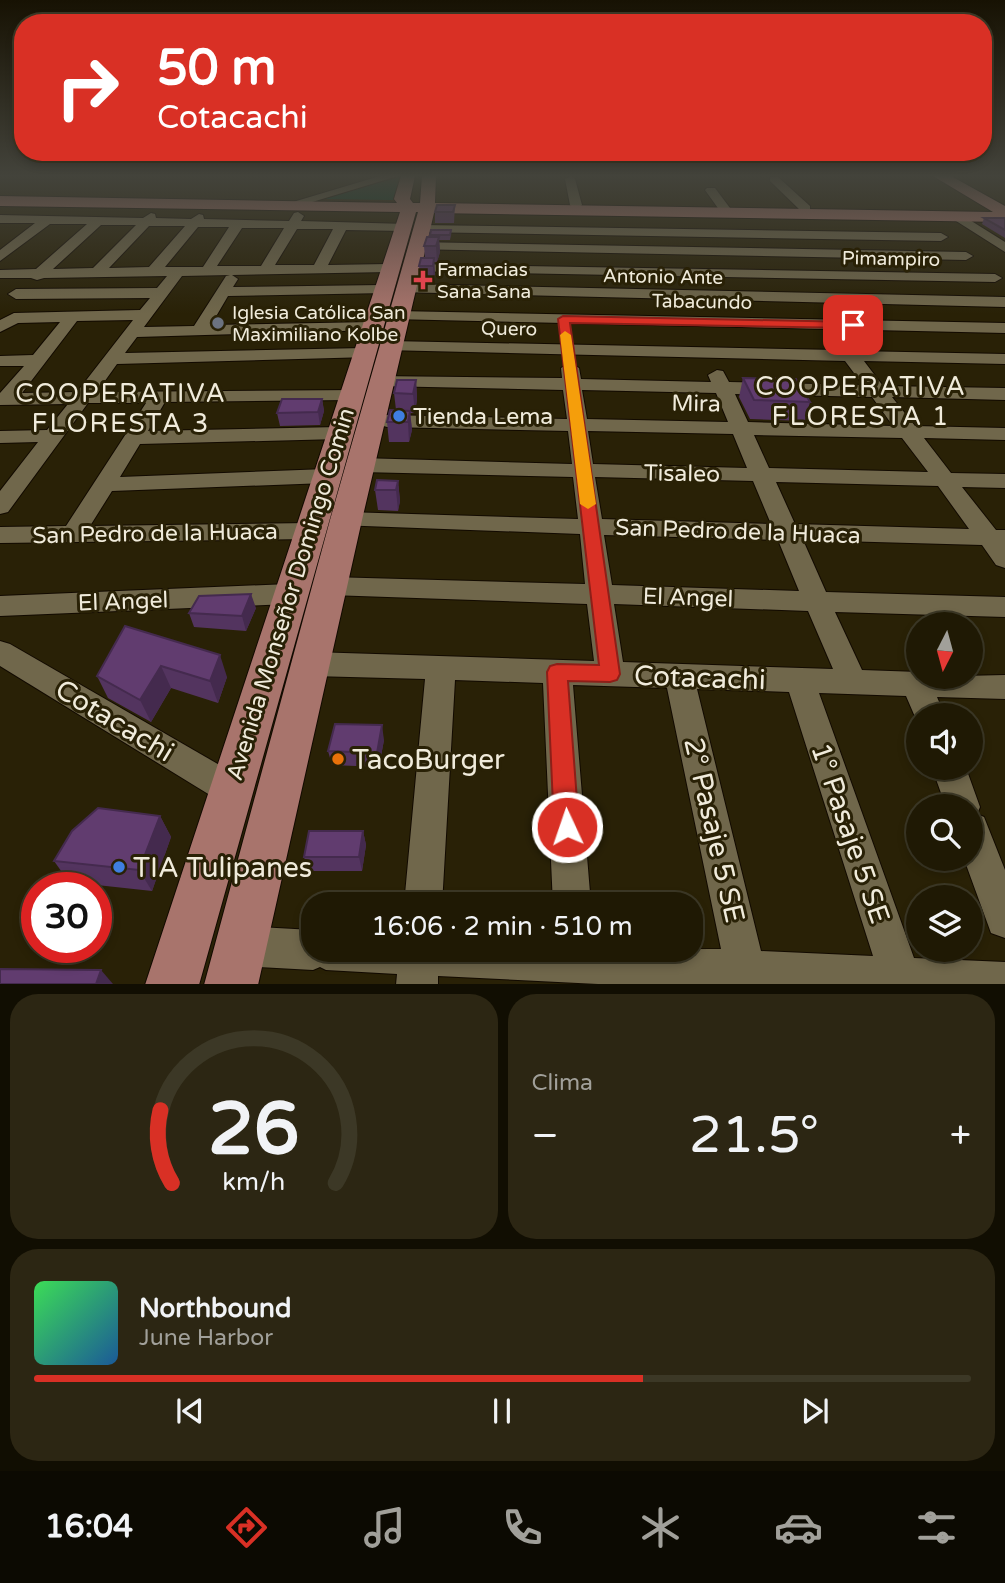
<!DOCTYPE html>
<html lang="es">
<meta charset="utf-8">
<style>
body{margin:0;font-family:"Varela Round",sans-serif;background:#2c2613;color:#f1f3f6;height:100vh;display:flex;flex-direction:column;font-size:26px;white-space:nowrap}
*{box-sizing:border-box;margin:0}
p{font-size:23px;color:#a1a09a}
.icon{flex:none;width:38px;height:38px;fill:none;stroke:currentColor;stroke-width:2;stroke-linecap:round;stroke-linejoin:round}
.map{position:relative;height:984px;overflow:hidden}
.sheet{display:flex;flex-direction:column;gap:10px;padding:10px;background:#110e02;flex:1}
.sheet>*{flex:none}
.banner{position:absolute;left:14px;top:14px;width:978px;height:147px;border-radius:28px;box-shadow:0 4px 10px #0003,0 0 0 2px #3c3826;background:#d93025;color:#fff;overflow:hidden}
.needle{width:46px;rotate:186deg}
.tools{position:absolute;left:906px;top:612px;display:grid;gap:14px}
.tools a{display:grid;place-items:center;width:77px;height:77px;border-radius:50%;background:#1f1904;box-shadow:0 4px 10px #0003,0 0 0 2px #3c3826;font-size:35px}
.speed{position:absolute;left:21px;top:872px;display:flex;gap:14px;font-size:35px;font-weight:700;text-align:center}
.speed>*{display:grid;place-content:center;width:91px;height:91px;border-radius:50%;background:#1f1904;box-shadow:0 4px 10px #0003,0 0 0 2px #3c3826;line-height:1}
.speed .limit{border:10px solid #d22;background:#fff;color:#111}
.pin{position:absolute;display:grid;place-items:center;width:60px;height:60px;color:#fff;margin:-30px;border-radius:14px;box-shadow:0 4px 10px #0006}
.me{position:absolute;width:77px;margin:-38px;rotate:357deg;stroke-linejoin:round;filter:drop-shadow(0 0 5px #0008)}
.turn{display:flex;align-items:center;gap:24px;height:147px;padding:0 28px;font-size:32px}
.turn .icon{width:91px;height:91px;stroke-width:2.5}
.turn b{display:block;font-size:49px;line-height:60px}
.big{font-size:52px;font-weight:600;line-height:1.1}
.sheet .card{flex:1;display:flex;flex-direction:column;justify-content:center;gap:10px;min-width:0;padding:0 24px;border-radius:28px;background:#2c2613}
.sheet .dial{align-items:center;gap:0}
.dial svg{height:182px;overflow:visible;fill:none;stroke:#3c3826;stroke-width:7;stroke-linecap:round;text-anchor:middle}
.dial text{fill:#f1f3f6;stroke:none}
.song{display:flex;align-items:center;gap:21px}
.cover{width:84px;height:84px;border-radius:10px;background:linear-gradient(135deg,hsl(130 70% 55%),hsl(210 70% 35%))}
.played{height:7px;border-radius:4px;background:linear-gradient(90deg,#d93025 65%,#3c3826 65%)}
.keys{display:flex;justify-content:space-around;direction:ltr}
.heat{display:flex;justify-content:space-between;align-items:center;font-size:38px;direction:ltr}
.sheet .tiles{flex:1;display:grid;gap:10px;grid-template-columns:1fr 1fr}
.card:last-child{grid-column:span 2}
.trip{position:absolute;left:301px;top:892px;width:402px;height:70px;border-radius:28px;background:#1f1904;box-shadow:0 4px 10px #0003,0 0 0 2px #3c3826;font-weight:600;line-height:70px;text-align:center}
.menu{display:flex;height:112px;justify-content:space-around;align-items:center;background:#0c0a02;color:#a1a09a}
.menu .icon{width:49px;height:49px}
.menu .active{color:#d93025}
.menu b{font-size:32px;color:#f1f3f6}
.map>svg:first-child{display:block}
.green{fill:#034028}
.lines{fill:none;stroke-linecap:round;stroke-linejoin:round}
.minor-casing{stroke:#120a00;stroke-width:2}
.major-casing{stroke:#120a00;stroke-width:2}
.minor{fill:#70674b;fill-rule:evenodd}
.major{fill:#a8746c;fill-rule:evenodd}
.wall{fill:#53345f}
.shaded-wall{fill:#442a4e}
.building{fill:#613c6f;stroke:#442a4e;stroke-width:2}
.route{fill:#d93025;stroke:#8d1f18;stroke-width:2}
.slow{fill:#f59e0b}
.health-dot{fill:#e0444e;stroke:#292106;stroke-width:2.5}
.worship-dot{fill:#6b7280;stroke:#292106;stroke-width:2.5}
.shop-dot{fill:#3f7fe0;stroke:#292106;stroke-width:2.5}
.food-dot{fill:#e8710a;stroke:#292106;stroke-width:2.5}
.labels{text-anchor:middle;stroke-width:6;stroke-linejoin:round;paint-order:stroke}
.far-street-label{font-size:19px;fill:#f0ebdb;stroke:#292106}
.far-poi-label{font-size:19px;fill:#f0ebdb;stroke:#292106;text-anchor:start}
.street-label{font-size:23px;fill:#f0ebdb;stroke:#292106}
.poi-label{font-size:23px;fill:#f0ebdb;stroke:#292106;text-anchor:start}
.quarter-label{font-size:26px;letter-spacing:2px;fill:#f0ebdb;stroke:#292106}
.near-street-label{font-size:28px;fill:#f0ebdb;stroke:#292106}
.near-poi-label{font-size:28px;fill:#f0ebdb;stroke:#292106;text-anchor:start}
</style>
<div class="map">
<svg width="1005" height="985" viewBox="0 0 1005 985">
<rect width="100%" height="100%" fill="#292106"/>
<!-- green -->
<polygon class="green" points="400,177 394,200 324,199 324,197"/>
<g class="lines">
<!-- minor casing -->
<g class="minor-casing">
<g id="minor">
<polygon points="380,176 398,176 299,206 293,202"/>
<polygon points="572,176 575,179 582,205 576,209 570,205 565,179"/>
<polygon points="770,177 778,177 810,206 810,212 802,212 770,181"/>
<polygon points="707,188 715,188 730,208 728,211 720,211 705,190"/>
<path d="M 298,212 L 304,216 L 301,221 L 407,224 L 407,230 L 403,231 L 346,230 L 328,265 L 389,264 L 396,268 L 389,272 L 232,275 L 238,279 L 233,287 L 382,285 L 390,290 L 387,293 L 228,296 L 211,325 L 371,322 L 379,327 L 377,330 L 137,337 L 125,353 L 364,348 L 370,349 L 373,353 L 370,357 L 117,364 L 97,392 L 358,390 L 361,394 L 351,400 L 165,402 L 148,431 L 339,427 L 346,429 L 349,433 L 346,437 L 339,439 L 140,444 L 120,477 L 326,469 L 334,471 L 337,476 L 334,481 L 326,483 L 112,491 L 90,526 L 310,523 L 319,525 L 322,531 L 319,537 L 310,539 L 0,543 L 0,527 L 66,526 L 146,403 L 88,403 L 8,512 L 0,514 L 0,491 L 38,442 L 0,443 L 0,431 L 47,430 L 68,404 L 0,405 L 0,393 L 24,366 L 0,366 L 0,356 L 33,355 L 60,322 L 18,323 L 0,332 L 0,320 L 14,313 L 140,310 L 150,298 L 16,299 L 8,294 L 16,289 L 157,288 L 167,276 L 44,278 L 37,280 L 31,278 L 0,278 L 0,270 L 36,269 L 87,224 L 50,224 L 0,261 L 0,250 L 35,223 L 0,223 L 0,215 L 143,218 L 151,213 L 155,214 L 156,218 L 191,219 L 199,214 L 203,215 L 204,219 L 289,221 L 294,213 ZM 101,225 L 136,225 L 93,268 L 53,269 ZM 149,226 L 185,226 L 149,267 L 109,268 ZM 198,227 L 229,227 L 203,267 L 165,267 ZM 242,228 L 284,228 L 261,266 L 217,266 ZM 297,229 L 333,229 L 314,265 L 275,265 ZM 230,275 L 226,276 L 194,326 L 144,327 L 182,276 ZM 133,320 L 77,392 L 22,393 L 77,321 Z"/>
<polygon points="957,212 1005,242 1005,252 953,219 953,213"/>
<polygon points="421,225 941,233 948,237 941,241 416,232 416,226"/>
<polygon points="416,242 966,252 973,256 966,260 411,249 409,246"/>
<polygon points="410,264 995,274 1002,278 995,282 405,271 403,268"/>
<polygon points="404,284 1005,297 1005,307 399,292 396,289"/>
<polygon points="397,311 1005,323 1005,333 391,319 389,316 391,313"/>
<path d="M 390,341 L 838,350 L 835,347 L 838,343 C 847,341 850,343 856,351 L 1005,354 L 1005,364 L 864,361 L 883,386 L 1005,388 L 1005,400 L 892,397 L 915,426 L 1005,428 L 1005,440 L 924,438 L 951,473 L 1005,474 L 1005,488 L 962,487 L 996,530 L 1005,530 L 1005,568 L 996,565 L 982,545 L 803,540 L 826,592 L 1005,597 L 1005,617 L 835,612 L 862,670 L 919,672 L 919,677 L 1005,675 L 1005,699 L 937,697 L 945,716 L 919,716 L 919,726 L 906,696 L 819,693 L 914,958 L 1005,962 L 1005,985 L 618,985 L 438,976 L 438,985 L 396,985 L 397,974 L 326,970 L 320,967 L 313,970 L 241,966 L 227,960 L 221,946 L 227,932 L 241,926 L 313,930 L 313,950 L 721,949 L 667,688 L 573,685 L 591,905 L 553,905 L 543,683 L 455,680 L 442,905 L 404,905 L 425,679 L 312,676 L 302,672 L 297,664 L 302,656 L 312,652 L 594,661 L 587,604 L 330,595 L 321,593 L 317,586 L 321,579 L 330,577 L 585,584 L 580,534 L 338,525 L 334,520 L 338,515 L 346,512 L 578,519 L 573,477 L 360,472 L 352,470 L 349,465 L 352,460 L 360,458 L 572,464 L 568,431 L 387,427 L 380,425 L 377,421 L 380,417 L 387,415 L 567,419 L 563,390 L 381,386 L 372,380 L 374,376 L 562,378 L 561,368 L 570,363 L 579,368 L 581,379 L 711,382 L 708,375 L 717,370 L 723,371 L 729,382 L 863,385 L 845,361 L 384,350 L 381,346 L 384,342 ZM 582,390 L 716,393 L 728,422 L 587,419 ZM 735,394 L 872,397 L 893,426 L 748,422 ZM 588,431 L 733,434 L 747,468 L 593,464 ZM 754,435 L 902,438 L 928,472 L 769,468 ZM 595,477 L 753,481 L 771,524 L 602,519 ZM 776,482 L 938,486 L 969,529 L 795,524 ZM 604,535 L 778,540 L 799,591 L 612,585 ZM 614,604 L 808,611 L 833,669 L 623,662 ZM 697,689 L 789,692 L 873,956 L 761,951 Z"/>
<polygon points="289,584 298,587 302,594 298,601 289,604 0,616 0,596"/>
<polygon points="0,641 10,644 242,778 247,789 242,800 230,805 218,800 0,666"/>
<polygon points="932,768 966,768 980,807 977,814 984,817 1005,870 1005,938 991,933 964,859 971,859 971,807 946,807"/>
</g>
</g>
<!-- major casing -->
<g class="major-casing">
<polygon id="major" points="401,176 415,176 410,199 413,203 420,203 422,176 436,176 435,203 993,212 933,176 951,176 1005,206 1005,222 434,213 362,520 258,985 204,985 330,520 418,212 416,212 199,985 145,985 400,212 0,206 0,196 397,203 394,199"/>
</g>
<!-- minor -->
<use href="#minor" class="minor"/>
<!-- major -->
<use href="#major" class="major"/>
</g>
<!-- wall -->
<g class="wall">
<polygon points="455,205 454,223 435,223 435,212"/>
<polygon points="984,218 1005,218 1005,238 982,224"/>
<polygon points="430,235 451,235 450,240 439,240 440,252 437,262 434,262 435,274 434,282 421,282 419,266 425,258 424,246 430,237"/>
<polygon points="743,378 810,402 805,421 750,419 739,397"/>
<polygon points="416,380 417,399 415,413 410,413 412,430 409,442 389,442 387,422 396,410 394,393"/>
<polygon points="322,399 324,411 320,425 280,426 277,413"/>
<polygon points="398,481 400,501 398,511 378,510 375,490"/>
<polygon points="256,608 246,631 194,627 189,613"/>
<polygon points="125,626 227,677 218,703 171,688 151,722 108,698 97,676"/>
<polygon points="384,740 379,767 332,765 328,751"/>
<polygon points="160,816 171,837 152,891 69,882 54,861"/>
<polygon points="363,831 366,845 362,871 308,871 304,857"/>
</g>
<!-- shaded-wall -->
<g class="shaded-wall">
<polygon points="439,237 440,252 437,262 436,246"/>
<polygon points="434,258 435,274 434,282 433,266"/>
<polygon points="416,380 417,399 415,413 413,394"/>
<polygon points="322,399 324,411 320,425 318,412"/>
<polygon points="410,411 412,430 409,442 408,422"/>
<polygon points="398,481 400,501 398,511 396,490"/>
<polygon points="251,594 256,608 246,631 242,616"/>
<polygon points="220,655 227,677 218,703 210,681"/>
<polygon points="161,666 171,688 151,722 140,700"/>
<polygon points="382,725 384,740 379,767 377,753"/>
<polygon points="160,816 171,837 152,891 139,870"/>
<polygon points="363,831 366,845 362,871 359,857"/>
<polygon points="101,970 113,984 96,984"/>
</g>
<!-- building -->
<g class="building">
<polygon points="437,205 455,205 453,212 435,212"/>
<polygon points="984,218 1005,218 1005,230"/>
<polygon points="431,230 451,230 450,235 430,235"/>
<polygon points="427,237 439,237 436,246 424,246"/>
<polygon points="421,258 434,258 433,266 419,266"/>
<polygon points="743,378 796,379 810,402 754,400"/>
<polygon points="397,380 416,380 413,394 394,393"/>
<polygon points="282,399 322,399 318,412 277,413"/>
<polygon points="390,410 410,411 408,422 387,422"/>
<polygon points="377,480 398,481 396,490 375,490"/>
<polygon points="251,594 242,616 189,613 199,596"/>
<polygon points="125,626 220,655 210,681 161,666 140,700 97,676"/>
<polygon points="335,724 382,725 377,753 328,751"/>
<polygon points="98,808 160,816 139,870 54,861 72,831"/>
<polygon points="309,831 363,831 359,857 304,857"/>
<polygon points="0,969 101,970 96,984 0,984"/>
</g>
<!-- sky -->
<linearGradient id="sky" x2="0" y2="1"><stop stop-color="#171203"/><stop offset="0.56" stop-color="#43433b"/><stop offset="1" stop-color="#43433b" stop-opacity="0"/></linearGradient>
<rect width="1005" height="314" fill="url(#sky)"/>
<!-- route -->
<polygon class="route" points="563,316 853,322 859,325 853,328 570,323 620,674 617,680 610,682 568,681 579,827 576,836 567,839 558,836 554,827 547,672 550,666 557,664 599,665 558,319"/>
<!-- slow -->
<polygon class="slow" points="565,331 571,335 596,504 588,509 580,504 560,335"/>
<!-- markers -->
<path class="health-dot" d="M419.5 269.5h7v7h7v7h-7v7h-7v-7h-7v-7h7z"/>
<circle class="worship-dot" cx="218" cy="323" r="7"/>
<g class="shop-dot">
<circle cx="399" cy="416" r="7"/>
<circle cx="119" cy="867" r="7"/>
</g>
<circle class="food-dot" cx="338" cy="759" r="7"/>
<g class="labels">
<!-- far-street labels -->
<g class="far-street-label">
<text transform="translate(891 258) rotate(1)" y="7">Pimampiro</text>
<text transform="translate(663 276) rotate(1)" y="7">Antonio Ante</text>
<text transform="translate(702 301) rotate(1)" y="7">Tabacundo</text>
<text transform="translate(509 328) rotate(1)" y="7">Quero</text>
</g>
<!-- far-poi labels -->
<g class="far-poi-label">
<text x="437" y="276">Farmacias<tspan x="437" dy="22">Sana Sana</tspan></text>
<text x="232" y="319">Iglesia Católica San<tspan x="232" dy="22">Maximiliano Kolbe</tspan></text>
</g>
<!-- street labels -->
<g class="street-label">
<text transform="translate(696 403) rotate(1)" y="8">Mira</text>
<text transform="translate(682 473) rotate(1)" y="8">Tisaleo</text>
<text transform="translate(738 531) rotate(2)" y="8">San Pedro de la Huaca</text>
<text transform="translate(155 533) rotate(-1)" y="8">San Pedro de la Huaca</text>
<text transform="translate(290 594) rotate(-73)" y="8">Avenida Monseñor Domingo Comin</text>
<text transform="translate(688 597) rotate(2)" y="8">El Angel</text>
<text transform="translate(123 601) rotate(-2)" y="8">El Angel</text>
</g>
<!-- poi labels -->
<g class="poi-label">
<text x="413" y="424">Tienda Lema</text>
</g>
<!-- quarter labels -->
<g class="quarter-label">
<text x="861" y="395">COOPERATIVA<tspan x="861" dy="30">FLORESTA 1</tspan></text>
<text x="121" y="402">COOPERATIVA<tspan x="121" dy="30">FLORESTA 3</tspan></text>
</g>
<!-- near-street labels -->
<g class="near-street-label">
<text transform="translate(700 677) rotate(2)" y="10">Cotacachi</text>
<text transform="translate(115 720) rotate(31)" y="10">Cotacachi</text>
<text transform="translate(715 830) rotate(77)" y="10">2° Pasaje 5 SE</text>
<text transform="translate(851 833) rotate(71)" y="10">1° Pasaje 5 SE</text>
</g>
<!-- near-poi labels -->
<g class="near-poi-label">
<text x="352" y="769">TacoBurger</text>
<text x="133" y="877">TIA Tulipanes</text>
</g>
</g>
</svg>
<div class="tools">
<a><svg class="needle" viewBox="-14 -14 28 28"><path d="M0-13l5 13h-10z" fill="#e53935"/><path d="M0 13l5-13h-10z" fill="#a1a09a"/></svg></a>
<a><svg class="icon" aria-label="sound" viewBox="0 0 24 24"><path d="M4 9h4l5-4v14l-5-4H4zM17 9q2 3 0 6"/></svg></a>
<a><svg class="icon" aria-label="search" viewBox="0 0 24 24"><circle cx="10" cy="10" r="6"/><path d="M15 15l6 6"/></svg></a>
<a><svg class="icon" aria-label="layers" viewBox="0 0 24 24"><path d="M12 4l9 5-9 5-9-5zM3 14l9 5 9-5"/></svg></a>
</div>
<div class="speed"><div class="limit">30</div></div>
<div class="pin" style="left:853px;top:325px;background:#d93025"><svg class="icon" aria-label="arrive" viewBox="0 0 24 24"><path d="M6 21V4h12l-3 4 3 4H6"/></svg></div>
<svg class="me" style="left:567px;top:827px" viewBox="-20 -20 40 40"><circle r="17" fill="#d93025" stroke="#fff" stroke-width="3"/><path d="M0-11L8 9 0 5-8 9z" fill="#fff"/></svg>
<div class="trip">16:06 · 2 min · 510 m</div>
<div class="banner">
<div class="turn"><svg class="icon" aria-label="right" viewBox="0 0 24 24"><path d="M7 20v-9h11M14 6l5 5-5 5"/></svg><div><b>50 m</b>Cotacachi</div></div>
</div>
</div>
<section class="sheet">
<div class="tiles">
<div class="card dial"><svg viewBox="0 0 100 80">
<path d="M14 69A42 42 0 1 1 86 69"/>
<path d="M14 69A42 42 0 0 1 9 37" stroke="#d93025"/>
<text x="50" y="56" font-size="32" font-weight="700">26</text>
<text x="50" y="72" font-size="11">km/h</text>
</svg></div>
<div class="card"><p>Clima</p>
<div class="heat"><a>−</a><b class="big">21.5°</b><a>+</a></div>
</div>
<div class="card">
<div class="song"><i class="cover"></i><div><b>Northbound</b><p>June Harbor</p></div></div>
<div class="played"></div>
<div class="keys"><svg class="icon" aria-label="previous" viewBox="0 0 24 24"><path d="M18 5L8 12l10 7zM5 5v14"/></svg><svg class="icon" aria-label="pause" viewBox="0 0 24 24"><path d="M8 5v14M16 5v14"/></svg><svg class="icon" aria-label="next" viewBox="0 0 24 24"><path d="M6 5l10 7-10 7zM19 5v14"/></svg></div>
</div>
</div>
</section>
<nav class="menu">
<b>16:04</b>
<svg class="icon active" aria-label="directions" viewBox="0 0 24 24"><path d="M12 3l9 9-9 9-9-9zM9 14v-3h6M13 9l2 2-2 2"/></svg>
<svg class="icon" aria-label="music" viewBox="0 0 24 24"><path d="M9 18V5l10-2v13"/><circle cx="6" cy="18" r="3"/><circle cx="16" cy="16" r="3"/></svg>
<svg class="icon" aria-label="phone" viewBox="0 0 24 24"><path d="M5 4h4l2 5-3 2q2 4 5 5l2-3 5 2v4C11 20 4 13 5 4z"/></svg>
<svg class="icon" aria-label="climate" viewBox="0 0 24 24"><path d="M12 3v18M4 7l16 10M4 17L20 7"/></svg>
<svg class="icon" aria-label="car" viewBox="0 0 24 24"><path d="M5 17H2v-5l4-1 3-4h7l3 4 3 1v5h-3M9 17h6M6 11h13"/><circle cx="7" cy="17" r="2"/><circle cx="17" cy="17" r="2"/></svg>
<svg class="icon" aria-label="filters" viewBox="0 0 24 24"><path d="M4 7h16M4 17h16"/><circle cx="9" cy="7" r="2"/><circle cx="15" cy="17" r="2"/></svg>
</nav>
